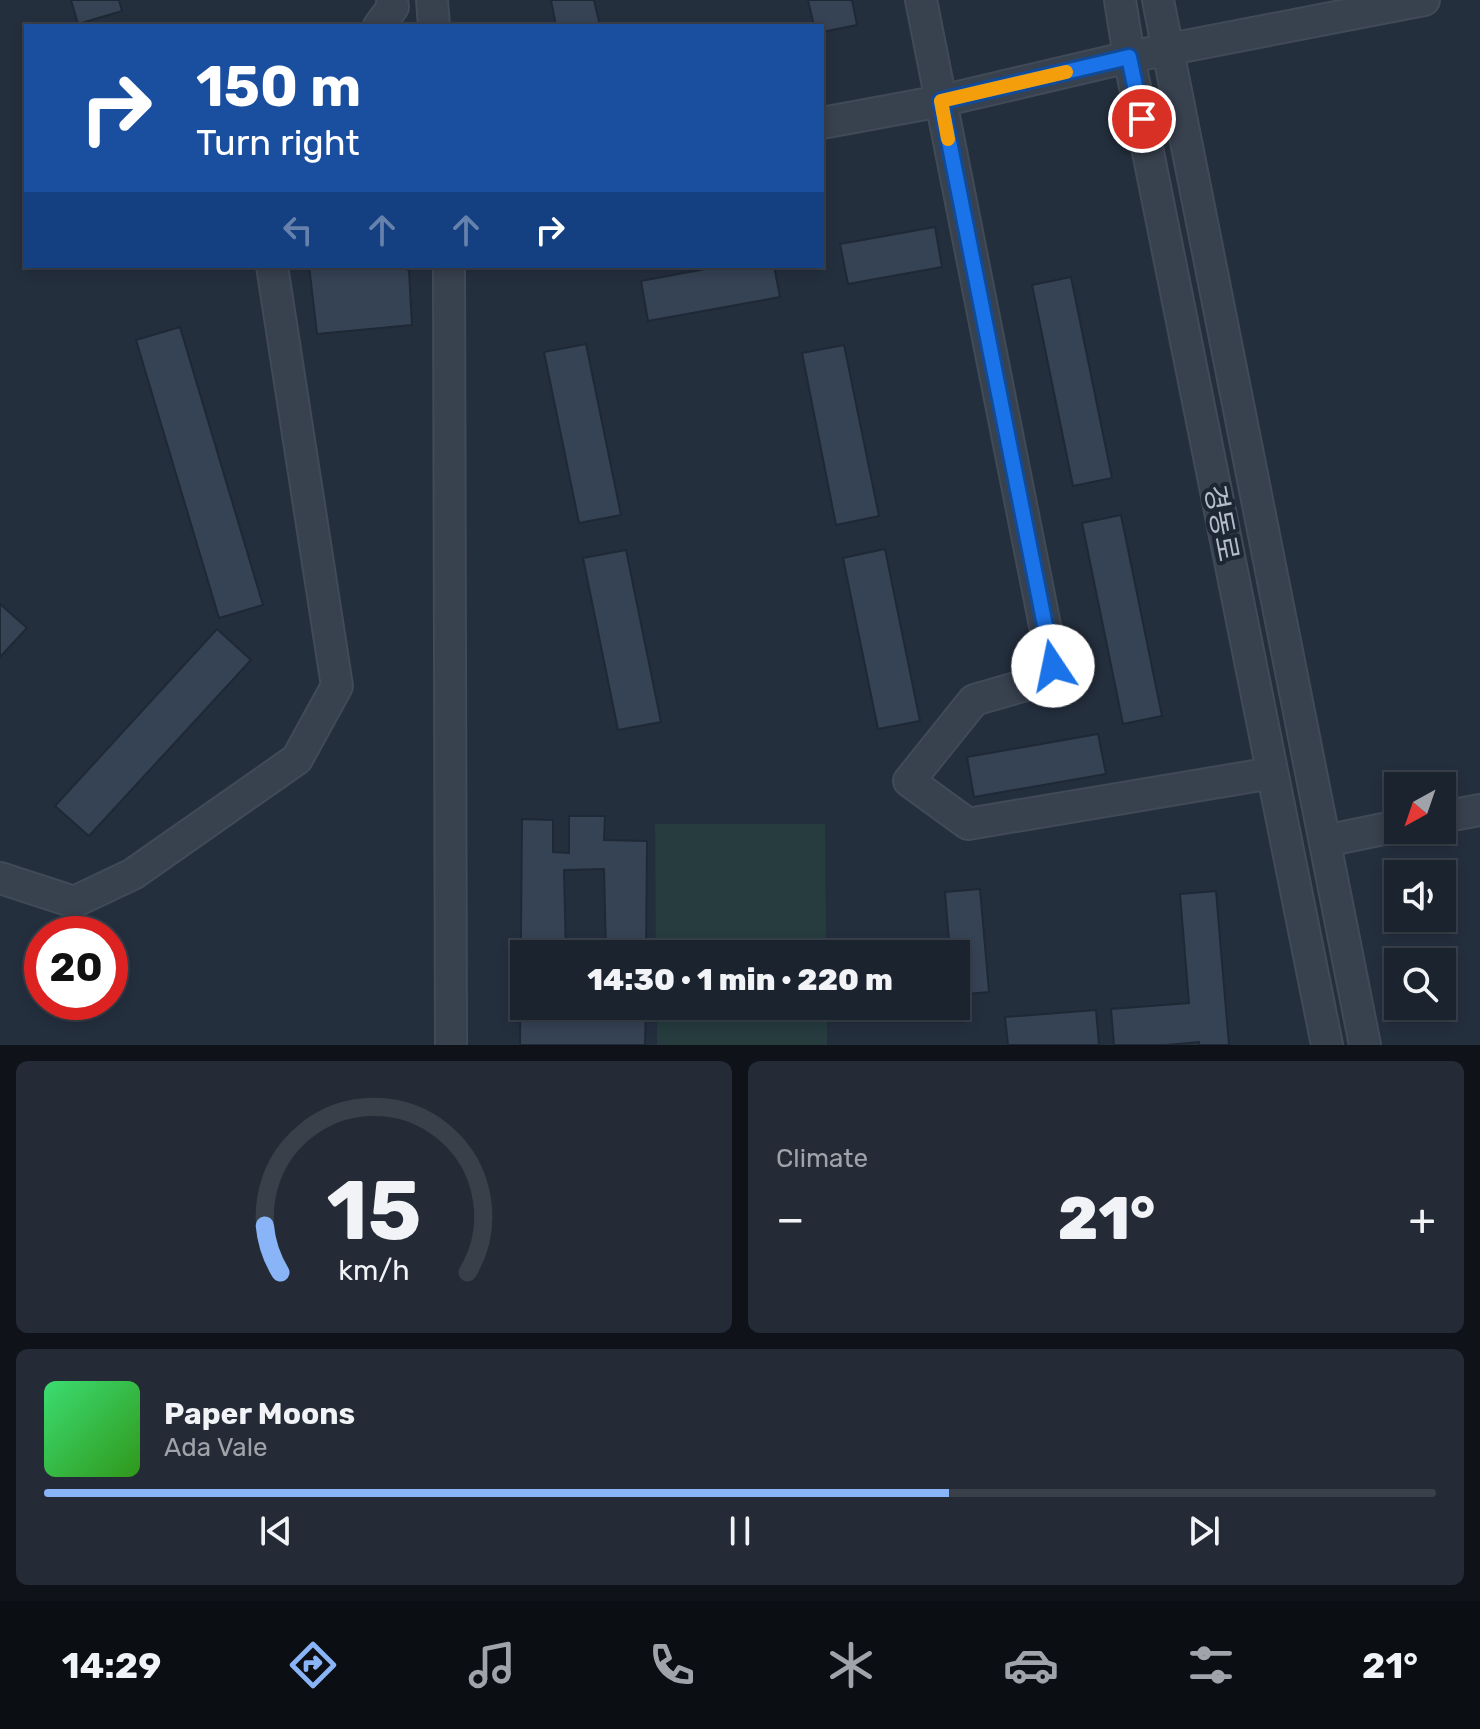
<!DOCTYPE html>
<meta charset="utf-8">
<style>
body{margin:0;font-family:Rubik,"Noto Sans KR",sans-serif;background:#242b36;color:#f1f3f6;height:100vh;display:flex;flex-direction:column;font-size:30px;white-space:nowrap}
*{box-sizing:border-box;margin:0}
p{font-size:26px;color:#a0a4aa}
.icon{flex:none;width:44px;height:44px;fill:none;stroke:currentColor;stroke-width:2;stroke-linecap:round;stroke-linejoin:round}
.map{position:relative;height:1045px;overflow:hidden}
.panel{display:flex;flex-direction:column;gap:16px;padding:16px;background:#0f1319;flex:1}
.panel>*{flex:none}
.hud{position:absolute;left:24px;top:24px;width:800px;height:244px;border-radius:0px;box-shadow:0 4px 12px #0003,0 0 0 2px #39404a;background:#1a4fa0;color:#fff;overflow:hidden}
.needle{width:52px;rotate:220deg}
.fabs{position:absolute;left:1384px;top:772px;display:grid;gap:16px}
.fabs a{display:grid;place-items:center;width:72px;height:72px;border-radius:0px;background:#1b232e;box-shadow:0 4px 12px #0003,0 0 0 2px #39404a;font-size:40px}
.speed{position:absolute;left:24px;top:916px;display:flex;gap:16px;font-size:40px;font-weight:700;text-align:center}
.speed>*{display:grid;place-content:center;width:104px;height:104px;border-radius:50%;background:#1b232e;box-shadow:0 4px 12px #0003,0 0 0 2px #39404a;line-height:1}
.speed .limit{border:12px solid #d22;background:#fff;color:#111}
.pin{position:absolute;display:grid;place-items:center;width:68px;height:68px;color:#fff;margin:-34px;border:4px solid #fff;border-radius:50%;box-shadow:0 2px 8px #0007}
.me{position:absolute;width:88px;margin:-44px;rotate:349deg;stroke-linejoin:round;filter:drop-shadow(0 0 6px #0008)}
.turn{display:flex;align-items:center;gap:28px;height:168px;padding:0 40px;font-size:36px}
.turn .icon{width:104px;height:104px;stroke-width:2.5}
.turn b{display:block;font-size:56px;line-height:68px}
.lanes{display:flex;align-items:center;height:76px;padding:0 40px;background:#0003;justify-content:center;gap:40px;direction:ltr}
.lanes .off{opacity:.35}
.big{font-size:60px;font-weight:800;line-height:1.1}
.panel .card{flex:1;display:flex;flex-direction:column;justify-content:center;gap:12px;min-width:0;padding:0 28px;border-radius:12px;background:#242b36}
.panel .dial{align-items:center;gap:0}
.dial svg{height:208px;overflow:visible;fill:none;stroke:#39404a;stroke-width:7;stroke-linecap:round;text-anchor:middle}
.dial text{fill:#f1f3f6;stroke:none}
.song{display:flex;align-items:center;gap:24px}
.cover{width:96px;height:96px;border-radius:12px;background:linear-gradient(135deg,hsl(140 70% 55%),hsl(110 70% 35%))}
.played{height:8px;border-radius:4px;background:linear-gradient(90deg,#8ab4f8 65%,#39404a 65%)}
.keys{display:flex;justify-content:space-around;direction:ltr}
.heat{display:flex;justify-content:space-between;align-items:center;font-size:44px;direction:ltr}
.panel .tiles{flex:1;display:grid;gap:16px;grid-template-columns:1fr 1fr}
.card:last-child{grid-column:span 2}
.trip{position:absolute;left:510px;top:940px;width:460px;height:80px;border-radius:0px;background:#1b232e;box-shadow:0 4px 12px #0003,0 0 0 2px #39404a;font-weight:800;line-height:80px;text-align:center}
.dock{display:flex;height:128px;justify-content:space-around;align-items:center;background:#0b0e12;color:#a0a4aa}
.dock .icon{width:56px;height:56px}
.dock .active{color:#8ab4f8}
.dock b{font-size:36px;color:#f1f3f6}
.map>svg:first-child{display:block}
.green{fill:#263c3f}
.building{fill:#364354;stroke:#1f2835;stroke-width:2}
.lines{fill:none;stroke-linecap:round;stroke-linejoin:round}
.minor-casing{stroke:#414a57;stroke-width:34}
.minor{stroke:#38414e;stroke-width:30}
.route-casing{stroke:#114b97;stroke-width:20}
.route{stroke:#1a73e8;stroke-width:14}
.slow{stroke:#f59e0b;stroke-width:14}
.labels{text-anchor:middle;stroke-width:8;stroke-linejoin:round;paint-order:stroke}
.street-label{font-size:28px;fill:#b4bcc9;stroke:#1d2633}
</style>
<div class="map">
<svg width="1480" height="1045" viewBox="0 0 1480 1045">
<rect width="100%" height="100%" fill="#242f3e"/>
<!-- green -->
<g class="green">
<polygon points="655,824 825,824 826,954 656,954"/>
<rect x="657" y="1006" width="170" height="39"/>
</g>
<!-- building -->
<g class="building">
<polygon points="71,0 119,0 122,11 78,24"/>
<polygon points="551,0 594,0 600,26 556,26"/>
<polygon points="808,0 852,0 857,25 822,32 822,26 814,26"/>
<polygon points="935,227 942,267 848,284 840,244"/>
<polygon points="309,266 394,266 409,270 412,325 317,334"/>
<polygon points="721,266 774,266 780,297 648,321 641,281"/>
<polygon points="1071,277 1112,478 1073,486 1032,285"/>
<polygon points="180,327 263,605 219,618 136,340"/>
<polygon points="586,344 621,515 579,523 544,352"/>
<polygon points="844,345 879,516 836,525 802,353"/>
<polygon points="1121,515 1162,716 1123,724 1082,523"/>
<polygon points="885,549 920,721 878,729 843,558"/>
<polygon points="626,550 661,722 618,730 583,558"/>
<polygon points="0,604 27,628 0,657"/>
<polygon points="217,629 251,660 89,836 55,806"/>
<polygon points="1098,734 1106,774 974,797 967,757"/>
<polygon points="569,816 605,816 604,840 647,841 646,954 606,954 604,869 564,870 566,954 524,954 524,1006 646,1006 645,1045 520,1045 522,819 553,820 553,852 569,853"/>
<polygon points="980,889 989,992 956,995 956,954 950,954 945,892"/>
<polygon points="1216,891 1229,1045 1199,1045 1199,1042 1166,1045 1114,1045 1111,1009 1189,1003 1180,894"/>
<polygon points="1096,1010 1099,1045 1008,1045 1005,1017"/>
</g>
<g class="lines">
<!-- minor casing -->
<g class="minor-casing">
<g id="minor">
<polyline points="432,0 434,26"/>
<polyline points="921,0 1053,666 1047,679 974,700 909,781 968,824 1272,773"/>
<polyline points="1120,0 1129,57 1327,1045"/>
<polyline points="1158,0 1365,1045"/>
<polyline points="379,26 393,7 392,0"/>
<polyline points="822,123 941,101 1129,57 1424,0"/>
<polyline points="449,266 451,1045"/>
<polyline points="1442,817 1480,810"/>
<polyline points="1325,841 1398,826"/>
<polyline points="0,878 74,902 133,874 297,759 337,686 272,266"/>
</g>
</g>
<!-- minor -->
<use href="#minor" class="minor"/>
</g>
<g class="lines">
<!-- route casing -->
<g class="route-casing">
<polyline id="route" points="1053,666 941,101 1129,57 1142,119"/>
</g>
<!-- route -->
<use href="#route" class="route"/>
<!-- slow -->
<polyline class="slow" points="948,139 941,101 1066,72"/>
</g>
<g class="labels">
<!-- street labels -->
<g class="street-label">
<text transform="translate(1222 523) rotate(79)" y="10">경동로</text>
</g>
</g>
</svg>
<div class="fabs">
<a><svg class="needle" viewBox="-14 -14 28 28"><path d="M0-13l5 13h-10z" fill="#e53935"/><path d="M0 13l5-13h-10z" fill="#a0a4aa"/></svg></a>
<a><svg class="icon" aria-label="sound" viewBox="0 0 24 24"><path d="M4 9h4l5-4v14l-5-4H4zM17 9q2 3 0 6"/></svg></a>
<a><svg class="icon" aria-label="search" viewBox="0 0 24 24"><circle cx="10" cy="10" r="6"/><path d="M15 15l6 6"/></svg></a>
</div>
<div class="speed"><div class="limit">20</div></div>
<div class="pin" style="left:1142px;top:119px;background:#d93025"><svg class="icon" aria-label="arrive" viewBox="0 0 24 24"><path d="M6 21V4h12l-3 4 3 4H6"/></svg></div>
<svg class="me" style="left:1053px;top:666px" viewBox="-20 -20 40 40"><circle r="19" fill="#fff"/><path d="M0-13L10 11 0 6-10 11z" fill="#1a73e8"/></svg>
<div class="trip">14:30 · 1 min · 220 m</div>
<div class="hud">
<div class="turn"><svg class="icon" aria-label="right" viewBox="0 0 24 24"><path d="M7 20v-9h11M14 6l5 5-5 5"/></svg><div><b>150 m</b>Turn right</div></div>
<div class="lanes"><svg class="icon off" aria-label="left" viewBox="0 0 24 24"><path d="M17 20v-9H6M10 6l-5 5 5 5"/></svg><svg class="icon off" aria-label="ahead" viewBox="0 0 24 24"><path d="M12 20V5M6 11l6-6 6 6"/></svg><svg class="icon off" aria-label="ahead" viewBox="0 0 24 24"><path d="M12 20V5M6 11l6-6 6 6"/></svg><svg class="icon" aria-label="right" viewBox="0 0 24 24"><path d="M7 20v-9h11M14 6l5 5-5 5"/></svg></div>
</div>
</div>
<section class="panel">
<div class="tiles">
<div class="card dial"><svg viewBox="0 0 100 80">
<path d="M14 69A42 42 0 1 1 86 69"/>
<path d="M14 69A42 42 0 0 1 8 51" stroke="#8ab4f8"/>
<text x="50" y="56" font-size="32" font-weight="700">15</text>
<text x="50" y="72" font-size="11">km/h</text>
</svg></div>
<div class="card"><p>Climate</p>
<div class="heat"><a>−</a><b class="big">21°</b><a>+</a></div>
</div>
<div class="card">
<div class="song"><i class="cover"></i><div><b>Paper Moons</b><p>Ada Vale</p></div></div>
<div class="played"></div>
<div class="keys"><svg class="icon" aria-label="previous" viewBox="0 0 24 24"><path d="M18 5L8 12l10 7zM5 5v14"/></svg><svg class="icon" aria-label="pause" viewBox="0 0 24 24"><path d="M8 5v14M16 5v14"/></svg><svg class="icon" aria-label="next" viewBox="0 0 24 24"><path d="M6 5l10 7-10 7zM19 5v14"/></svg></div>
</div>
</div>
</section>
<nav class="dock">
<b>14:29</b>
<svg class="icon active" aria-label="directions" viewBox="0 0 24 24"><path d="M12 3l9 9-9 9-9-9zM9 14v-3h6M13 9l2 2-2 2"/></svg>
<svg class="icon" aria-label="music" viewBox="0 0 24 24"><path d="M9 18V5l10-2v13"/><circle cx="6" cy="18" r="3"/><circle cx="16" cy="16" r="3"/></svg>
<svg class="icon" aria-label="phone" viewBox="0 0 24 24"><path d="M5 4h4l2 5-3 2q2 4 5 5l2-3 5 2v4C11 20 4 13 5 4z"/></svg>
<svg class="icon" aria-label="climate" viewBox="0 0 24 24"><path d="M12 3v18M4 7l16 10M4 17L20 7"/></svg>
<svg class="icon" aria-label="car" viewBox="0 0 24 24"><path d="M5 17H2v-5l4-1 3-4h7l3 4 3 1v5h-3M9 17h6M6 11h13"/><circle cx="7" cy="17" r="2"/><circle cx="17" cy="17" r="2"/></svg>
<svg class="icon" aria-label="filters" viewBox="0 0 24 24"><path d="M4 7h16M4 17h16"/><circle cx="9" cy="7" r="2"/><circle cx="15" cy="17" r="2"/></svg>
<b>21°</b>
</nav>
